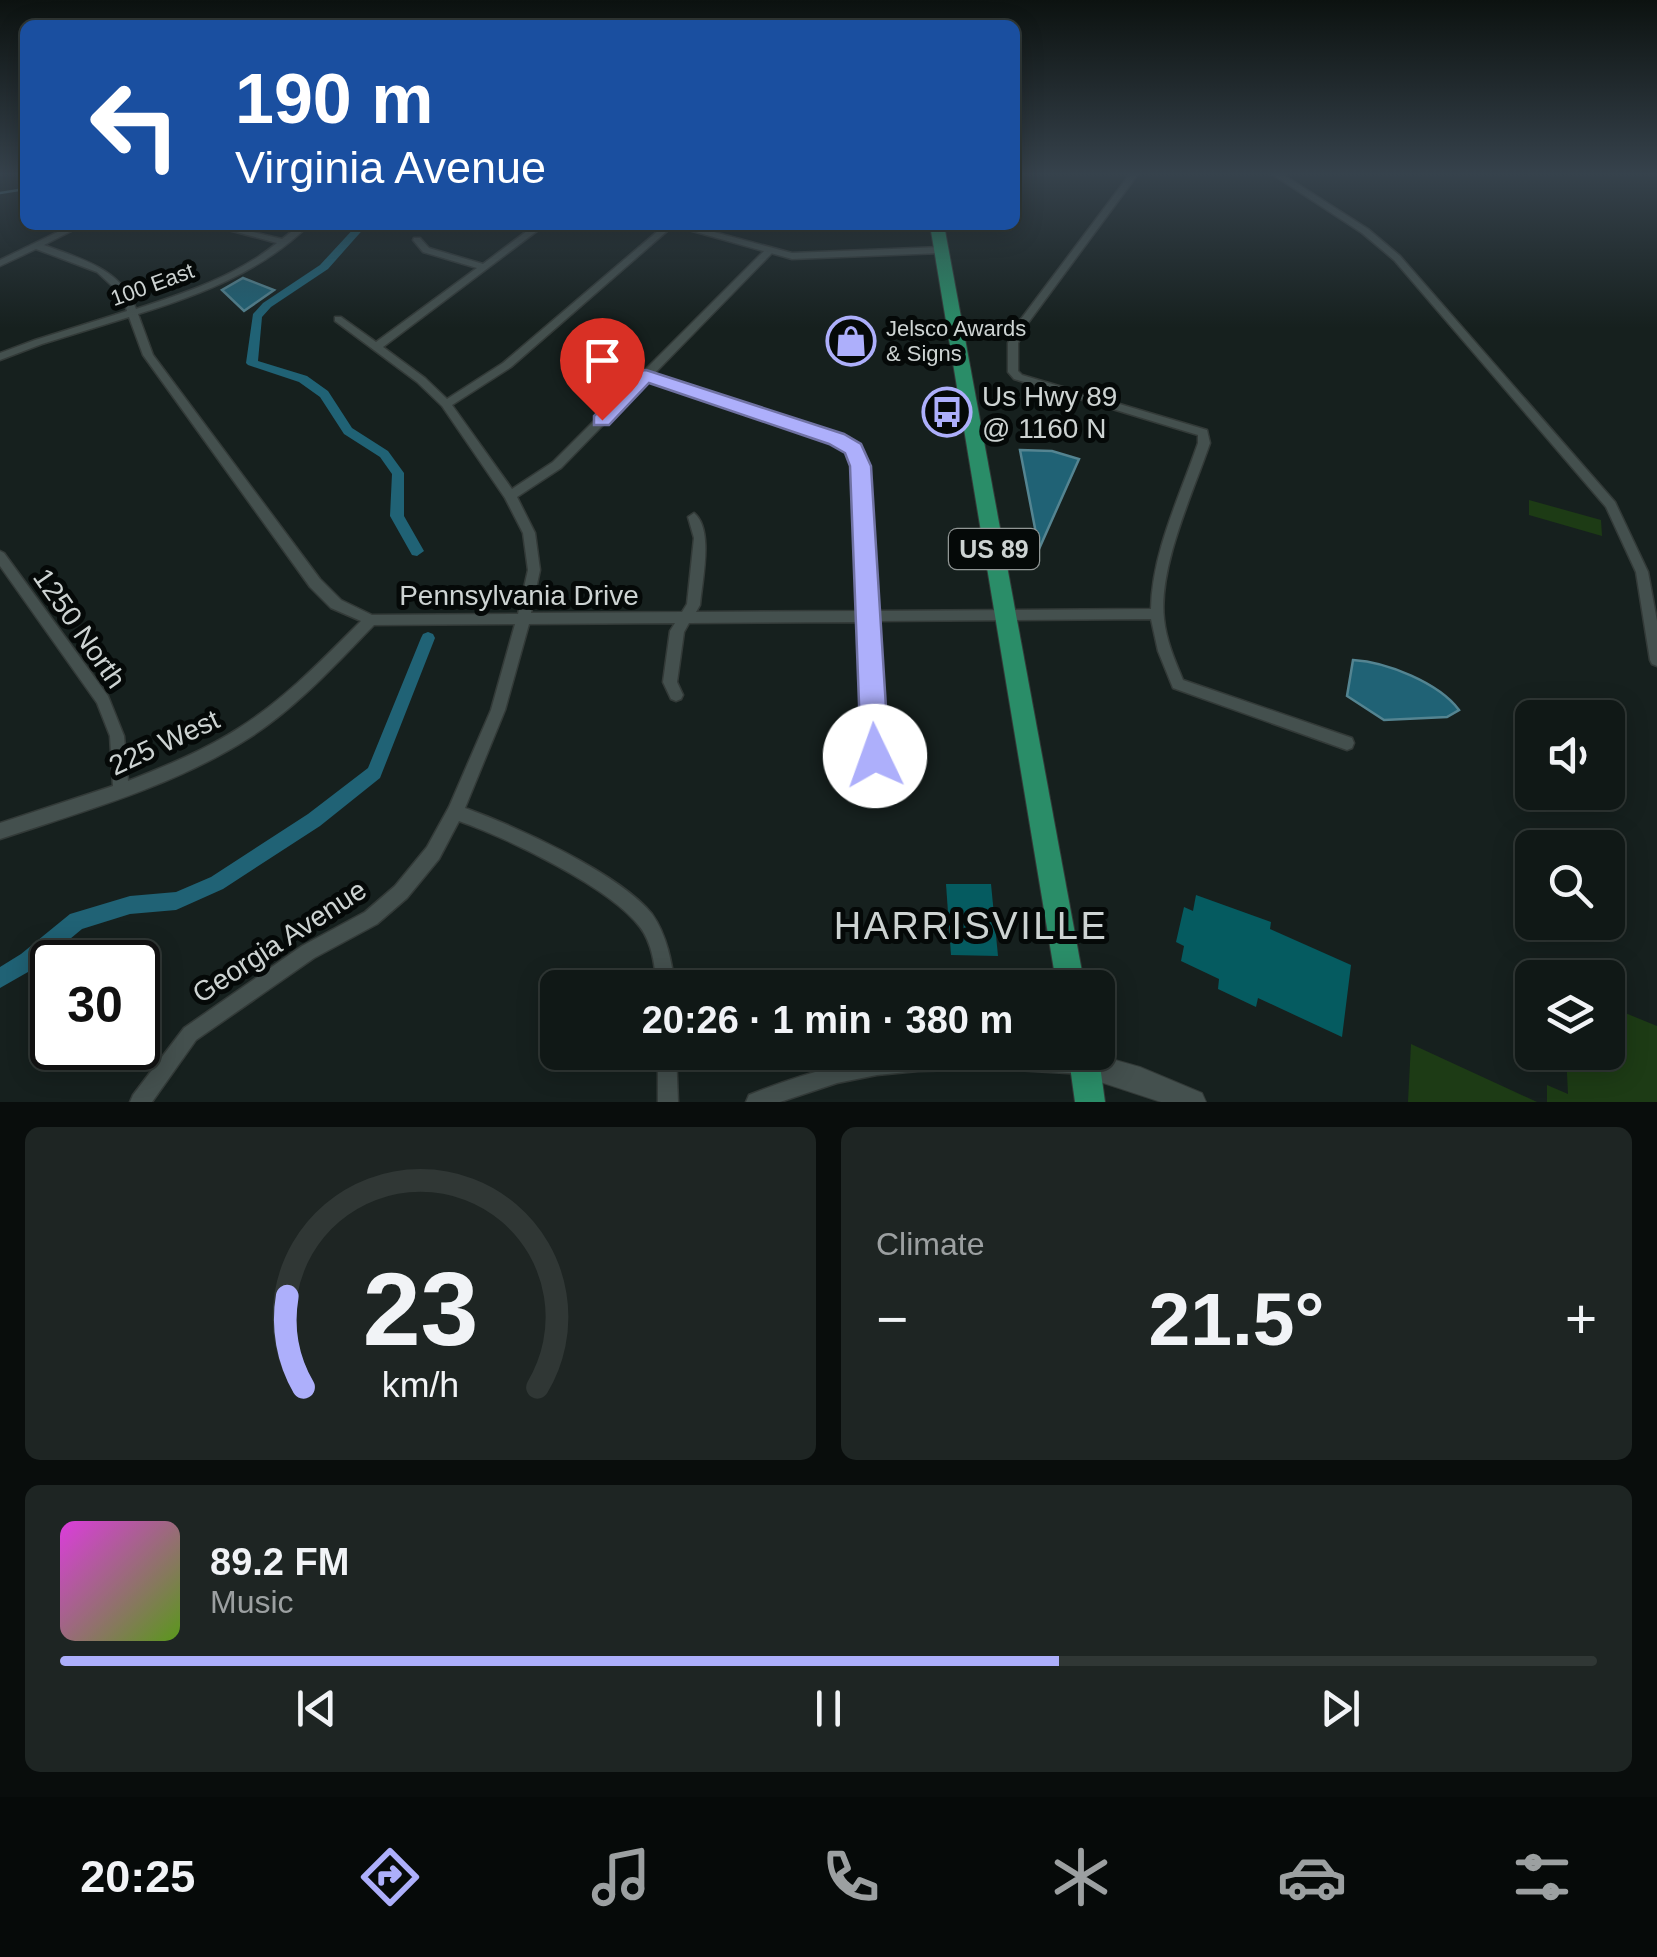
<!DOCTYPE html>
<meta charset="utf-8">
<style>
body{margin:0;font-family:Arial,sans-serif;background:#1e2523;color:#f1f3f6;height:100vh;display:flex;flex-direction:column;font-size:38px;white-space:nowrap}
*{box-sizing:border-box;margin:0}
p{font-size:32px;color:#9ca0a1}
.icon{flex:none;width:55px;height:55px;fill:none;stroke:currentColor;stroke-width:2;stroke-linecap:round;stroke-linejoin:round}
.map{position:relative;height:1102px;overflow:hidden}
.drawer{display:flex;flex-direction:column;gap:25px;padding:25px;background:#090d0c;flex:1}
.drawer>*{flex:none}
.guide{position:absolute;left:20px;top:20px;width:1000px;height:210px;border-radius:15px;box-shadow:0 5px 25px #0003,0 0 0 2px #303735;background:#1a4fa0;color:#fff;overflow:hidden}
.tools{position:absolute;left:1515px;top:700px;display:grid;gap:20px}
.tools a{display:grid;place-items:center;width:110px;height:110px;border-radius:15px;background:#101816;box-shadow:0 5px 25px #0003,0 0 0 2px #303735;font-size:50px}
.speed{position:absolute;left:30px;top:940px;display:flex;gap:20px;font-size:50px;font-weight:700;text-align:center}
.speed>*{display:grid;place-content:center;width:130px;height:130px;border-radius:50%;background:#101816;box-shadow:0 5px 25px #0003,0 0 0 2px #303735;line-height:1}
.speed .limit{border:5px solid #111;border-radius:15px;background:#fff;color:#111}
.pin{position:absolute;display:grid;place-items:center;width:85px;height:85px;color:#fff;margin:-102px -42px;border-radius:50% 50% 50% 0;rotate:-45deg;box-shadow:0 0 10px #0007}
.pin .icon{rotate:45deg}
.me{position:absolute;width:110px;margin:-55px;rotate:357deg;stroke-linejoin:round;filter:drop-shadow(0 0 8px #0008)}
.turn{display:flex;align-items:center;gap:35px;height:210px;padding:0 50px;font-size:45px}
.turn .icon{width:130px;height:130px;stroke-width:2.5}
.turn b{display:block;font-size:70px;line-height:85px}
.big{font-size:75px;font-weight:700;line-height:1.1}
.drawer .card{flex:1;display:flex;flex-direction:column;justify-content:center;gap:15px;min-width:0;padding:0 35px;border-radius:15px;background:#1e2523}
.drawer .dial{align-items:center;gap:0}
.dial svg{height:260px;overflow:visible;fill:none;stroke:#303735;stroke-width:7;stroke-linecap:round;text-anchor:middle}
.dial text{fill:#f1f3f6;stroke:none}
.song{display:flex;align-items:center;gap:30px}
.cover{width:120px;height:120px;border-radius:15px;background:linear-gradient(135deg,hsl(300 70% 55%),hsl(90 70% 35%))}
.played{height:10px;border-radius:5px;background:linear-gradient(90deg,#adaffb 65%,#303735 65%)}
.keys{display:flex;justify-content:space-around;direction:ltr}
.heat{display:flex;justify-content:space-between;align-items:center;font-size:55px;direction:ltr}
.drawer .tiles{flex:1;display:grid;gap:25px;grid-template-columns:1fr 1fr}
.card:last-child{grid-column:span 2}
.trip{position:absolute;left:540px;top:970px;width:575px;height:100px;border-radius:15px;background:#101816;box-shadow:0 5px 25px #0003,0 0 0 2px #303735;font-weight:700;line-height:100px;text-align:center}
.tab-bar{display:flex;height:160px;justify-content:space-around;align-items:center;background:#060a09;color:#9ca0a1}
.tab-bar .icon{width:70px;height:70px}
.tab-bar .on{color:#adaffb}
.tab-bar b{font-size:45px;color:#f1f3f6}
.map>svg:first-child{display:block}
.green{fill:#1d3b15}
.water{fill:#206275;stroke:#548491;stroke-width:2.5}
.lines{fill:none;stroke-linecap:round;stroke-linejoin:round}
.stream{stroke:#548491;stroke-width:2.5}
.canal{fill:#206275;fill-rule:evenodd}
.building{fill:#055b60}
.minor-casing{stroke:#333a38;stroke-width:3}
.tertiary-casing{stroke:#333a38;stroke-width:3}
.secondary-casing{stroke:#333a38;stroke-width:2}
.primary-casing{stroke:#333a38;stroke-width:2}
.minor{fill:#44504e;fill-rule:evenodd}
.tertiary{fill:#44504e;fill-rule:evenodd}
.secondary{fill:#44504e;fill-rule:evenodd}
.primary{fill:#2a8d68;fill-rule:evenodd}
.route{fill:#adaffb;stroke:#7072a3;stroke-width:2.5}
.labels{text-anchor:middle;stroke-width:10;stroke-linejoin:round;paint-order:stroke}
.far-street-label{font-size:22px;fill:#cdd3d2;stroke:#050908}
.far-poi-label{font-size:22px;fill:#cdd3d2;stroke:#050908;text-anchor:start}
.shield{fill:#050908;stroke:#919695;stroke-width:2.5}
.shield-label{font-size:25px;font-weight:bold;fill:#cdd3d2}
.poi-label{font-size:28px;fill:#cdd3d2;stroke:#050908;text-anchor:start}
.street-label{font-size:28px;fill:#cdd3d2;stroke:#050908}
.near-quarter-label{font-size:38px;letter-spacing:2.5px;fill:#cdd3d2;stroke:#050908}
</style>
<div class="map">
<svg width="1657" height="1102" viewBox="0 0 1657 1102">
<rect width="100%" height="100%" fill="#16201e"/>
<!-- green -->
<g class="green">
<polygon points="1529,500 1601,520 1602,536 1529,515"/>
<polygon points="1608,1006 1657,1026 1657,1102 1547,1102 1547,1085 1568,1094 1566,1053 1608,1052"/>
<polygon points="1411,1044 1537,1102 1408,1102"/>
</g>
<!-- water -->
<g class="water">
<polygon points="243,278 274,290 244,311 222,290"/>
<polygon points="1020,450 1052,451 1079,459 1039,549"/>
<path d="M 1353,660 C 1387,662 1439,683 1459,710 L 1447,717 L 1384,720 L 1347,696 Z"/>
</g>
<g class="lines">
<!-- stream -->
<polyline class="stream" points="0,193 25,189"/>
<!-- canal -->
<g class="canal">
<polygon points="357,225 367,225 328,269 271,307 262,317 258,361 307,376 328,391 352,428 388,451 404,473 404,516 424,551 417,556 412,555 390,516 392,474 380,457 344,434 320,397 299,382 248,365 246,363 253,314 263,303 320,265"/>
<polygon points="428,632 433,634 435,638 380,778 320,826 223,889 176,910 130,914 82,929 35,968 0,988 0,967 21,954 70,914 130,896 176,892 211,877 308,814 368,768 421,638 423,634"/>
</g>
</g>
<!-- building -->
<g class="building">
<polygon points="946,884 991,884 998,956 951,955"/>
<polygon points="1196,895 1271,922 1270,929 1351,965 1342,1037 1258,998 1256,1007 1218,989 1219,979 1181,961 1184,946 1176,942 1184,907 1193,911"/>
</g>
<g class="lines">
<!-- minor casing -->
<g class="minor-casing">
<g id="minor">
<path d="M 1130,174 L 1138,174 L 1028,323 L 1018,343 L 1018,371 L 1022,375 L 1207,430 L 1210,443 C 1193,493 1158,567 1164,619 C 1166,640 1175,661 1183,680 L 1352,738 L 1354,743 L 1352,748 L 1347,750 L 1173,688 L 1158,651 L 1151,619 L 875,621 L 882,756 L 865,785 L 860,787 L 855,785 L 852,780 L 867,755 L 861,622 L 689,623 L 684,632 L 677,682 L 683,695 L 681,699 L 676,701 L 671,699 L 663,682 L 670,631 L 675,623 L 529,624 L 505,710 L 465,808 C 515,826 619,873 652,914 C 667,935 672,963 675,988 L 657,988 C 655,968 653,944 640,927 C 610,887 507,838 459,821 L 439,859 L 407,898 L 377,924 L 314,958 L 196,1040 L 152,1102 L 130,1102 L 133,1095 L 184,1028 L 302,946 L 365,912 L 395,886 L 427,847 L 449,807 L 491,710 L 515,624 L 374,625 C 335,665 296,708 249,738 C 174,786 84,811 0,839 L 0,823 L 113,786 L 110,736 L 97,703 L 0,566 L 0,551 L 4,553 L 108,696 L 124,736 L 128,781 C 166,766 205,750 239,728 C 285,699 323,659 361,621 L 331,608 L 310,587 L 143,355 L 129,317 L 42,344 L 0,360 L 0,353 L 35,340 L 127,311 L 122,295 L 97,272 L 36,249 L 0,266 L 0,260 L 72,225 L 83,225 L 44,245 C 80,259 121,268 136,309 C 185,293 237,276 277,243 L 210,225 L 224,225 L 282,239 L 300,225 L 309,225 C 262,271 200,295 138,314 L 153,355 L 320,579 L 341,600 L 372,615 L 518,614 L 528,570 L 523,533 L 505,498 L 442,406 L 417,382 L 335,321 L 335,317 L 341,317 L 376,342 L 477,268 L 423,252 L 413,240 L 414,238 L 420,238 L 429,248 L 483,264 L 535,225 L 545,225 L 383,347 L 425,378 L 447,399 L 503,363 L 665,225 L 674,225 L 511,367 L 452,405 L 512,489 L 553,462 L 766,249 L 772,249 L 772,253 L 653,375 L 841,436 L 857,446 L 866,466 L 874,611 L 1151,609 C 1152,552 1180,496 1198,443 L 1198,435 L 1014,379 L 1008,372 L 1008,343 L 1018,323 ZM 647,380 L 833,442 L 848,451 L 854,466 L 861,611 L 696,612 L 700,605 C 702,580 714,529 694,513 L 688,517 L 694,538 L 687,604 L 682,612 L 531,613 L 540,570 L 535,533 L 517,497 L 561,468 Z"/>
<polygon points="1272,174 1282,174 1368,229 1400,256 1615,502 1648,572 1657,621 1657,666 1652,664 1650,660 1636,572 1606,507 1394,260 1362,233"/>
<polygon points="658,1052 676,1052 678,1102 658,1102"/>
<path d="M 914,1052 L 1039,1052 L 1085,1056 L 1092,1058 L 1094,1065 L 1092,1072 L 1085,1074 L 999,1069 L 918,1071 L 877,1075 L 837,1083 L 780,1102 L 746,1102 L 749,1095 C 803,1073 856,1059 914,1052 Z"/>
</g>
</g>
<!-- tertiary casing -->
<g class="tertiary-casing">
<polygon id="tertiary" points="671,225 688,225 792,253 941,247 946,250 941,253 792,259"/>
</g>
<!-- secondary casing -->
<g class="secondary-casing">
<polygon id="secondary" points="1087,1052 1140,1067 1202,1093 1206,1102 1161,1102 1076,1074 1072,1065 1076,1056"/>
</g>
<!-- primary casing -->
<g class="primary-casing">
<g id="primary">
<polygon points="930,225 944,225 1085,988 1057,988"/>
<polygon points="1098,1051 1105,1102 1075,1102 1068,1052"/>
</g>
</g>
<!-- minor -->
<use href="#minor" class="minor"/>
<!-- tertiary -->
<use href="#tertiary" class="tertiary"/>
<!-- secondary -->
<use href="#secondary" class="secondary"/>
<!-- primary -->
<use href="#primary" class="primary"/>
</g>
<!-- sky -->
<linearGradient id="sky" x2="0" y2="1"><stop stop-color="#0c1210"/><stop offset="0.53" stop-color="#36424c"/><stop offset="1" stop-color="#36424c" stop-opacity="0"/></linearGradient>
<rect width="1657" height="328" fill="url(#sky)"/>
<!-- route -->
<polygon class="route" points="646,370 844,434 861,444 871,466 889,756 885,764 875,768 865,764 861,756 850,466 845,453 829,444 649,383 609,425 594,425 594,416 639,371"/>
<!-- icons -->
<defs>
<g id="shop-ring" transform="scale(2.5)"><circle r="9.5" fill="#050908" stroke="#adaffb" stroke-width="1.5"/><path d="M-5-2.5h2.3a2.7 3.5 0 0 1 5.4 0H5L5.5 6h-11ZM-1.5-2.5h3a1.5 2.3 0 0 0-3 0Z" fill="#adaffb"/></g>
<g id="bus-ring" transform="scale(2.5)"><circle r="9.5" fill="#050908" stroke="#adaffb" stroke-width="1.5"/><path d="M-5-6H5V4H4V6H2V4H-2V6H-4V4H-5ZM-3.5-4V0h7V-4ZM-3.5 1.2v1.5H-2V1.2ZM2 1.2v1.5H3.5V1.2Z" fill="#adaffb"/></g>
</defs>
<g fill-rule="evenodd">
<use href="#shop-ring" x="851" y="341"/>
<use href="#bus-ring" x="947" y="412"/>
</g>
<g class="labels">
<!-- far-street labels -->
<g class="far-street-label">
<text transform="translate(152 284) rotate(-20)" y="8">100 East</text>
</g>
<!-- far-poi labels -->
<g class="far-poi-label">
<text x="886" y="336">Jelsco Awards<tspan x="886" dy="25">&amp; Signs</tspan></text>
</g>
<!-- shield labels -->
<rect class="shield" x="949" y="529" width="90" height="40" rx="8"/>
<g class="shield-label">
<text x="994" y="558">US 89</text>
</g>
<!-- poi labels -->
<g class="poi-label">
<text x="982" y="406">Us Hwy 89<tspan x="982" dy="32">@ 1160 N</tspan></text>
</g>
<!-- street labels -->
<g class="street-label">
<text x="519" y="605">Pennsylvania Drive</text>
<text transform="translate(80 628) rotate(55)" y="10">1250 North</text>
<text transform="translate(164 742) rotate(-25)" y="10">225 West</text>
<text transform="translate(279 941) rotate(-33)" y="10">Georgia Avenue</text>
</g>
<!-- near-quarter labels -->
<g class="near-quarter-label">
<text x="971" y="939">HARRISVILLE</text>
</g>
</g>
</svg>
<div class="tools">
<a><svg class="icon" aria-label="sound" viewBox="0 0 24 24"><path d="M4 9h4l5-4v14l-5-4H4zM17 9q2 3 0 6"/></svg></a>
<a><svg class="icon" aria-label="search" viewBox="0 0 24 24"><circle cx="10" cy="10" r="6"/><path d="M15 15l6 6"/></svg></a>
<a><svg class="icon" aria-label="layers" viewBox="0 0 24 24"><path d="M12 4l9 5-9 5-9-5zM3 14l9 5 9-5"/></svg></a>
</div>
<div class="speed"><div class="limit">30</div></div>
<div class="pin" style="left:602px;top:420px;background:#d93025"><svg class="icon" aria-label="arrive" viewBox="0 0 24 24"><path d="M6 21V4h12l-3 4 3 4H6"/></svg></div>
<svg class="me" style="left:875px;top:756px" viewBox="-20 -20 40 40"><circle r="19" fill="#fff"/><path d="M0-13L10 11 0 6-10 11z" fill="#adaffb"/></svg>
<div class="trip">20:26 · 1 min · 380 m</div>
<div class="guide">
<div class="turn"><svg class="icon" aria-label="left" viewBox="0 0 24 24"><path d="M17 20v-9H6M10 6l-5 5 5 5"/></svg><div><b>190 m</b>Virginia Avenue</div></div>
</div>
</div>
<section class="drawer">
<div class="tiles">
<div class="card dial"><svg viewBox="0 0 100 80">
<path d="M14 69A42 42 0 1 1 86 69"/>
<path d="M14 69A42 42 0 0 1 9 41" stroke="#adaffb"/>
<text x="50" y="56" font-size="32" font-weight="700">23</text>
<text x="50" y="72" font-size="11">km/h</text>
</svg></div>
<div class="card"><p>Climate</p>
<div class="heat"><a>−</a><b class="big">21.5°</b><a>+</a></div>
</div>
<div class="card">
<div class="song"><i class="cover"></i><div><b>89.2 FM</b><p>Music</p></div></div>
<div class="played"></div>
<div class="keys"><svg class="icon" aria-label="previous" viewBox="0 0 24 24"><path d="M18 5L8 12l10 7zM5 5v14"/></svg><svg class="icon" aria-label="pause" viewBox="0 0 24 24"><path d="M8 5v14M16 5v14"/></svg><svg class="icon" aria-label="next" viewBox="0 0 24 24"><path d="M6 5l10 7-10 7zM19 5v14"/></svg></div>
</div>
</div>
</section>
<nav class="tab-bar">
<b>20:25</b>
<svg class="icon on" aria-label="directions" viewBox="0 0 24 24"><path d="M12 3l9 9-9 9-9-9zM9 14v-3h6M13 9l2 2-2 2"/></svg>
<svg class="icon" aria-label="music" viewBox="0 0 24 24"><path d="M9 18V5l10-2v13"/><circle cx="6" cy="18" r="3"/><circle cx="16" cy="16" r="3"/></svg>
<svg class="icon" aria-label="phone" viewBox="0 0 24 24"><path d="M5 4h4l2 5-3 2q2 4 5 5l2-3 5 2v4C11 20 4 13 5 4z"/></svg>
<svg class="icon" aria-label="climate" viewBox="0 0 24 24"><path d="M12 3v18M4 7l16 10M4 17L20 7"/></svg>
<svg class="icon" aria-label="car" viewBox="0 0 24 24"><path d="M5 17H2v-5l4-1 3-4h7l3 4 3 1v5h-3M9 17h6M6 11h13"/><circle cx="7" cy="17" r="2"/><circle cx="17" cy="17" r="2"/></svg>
<svg class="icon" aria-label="filters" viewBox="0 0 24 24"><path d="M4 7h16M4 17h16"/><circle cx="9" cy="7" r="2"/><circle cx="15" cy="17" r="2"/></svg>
</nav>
